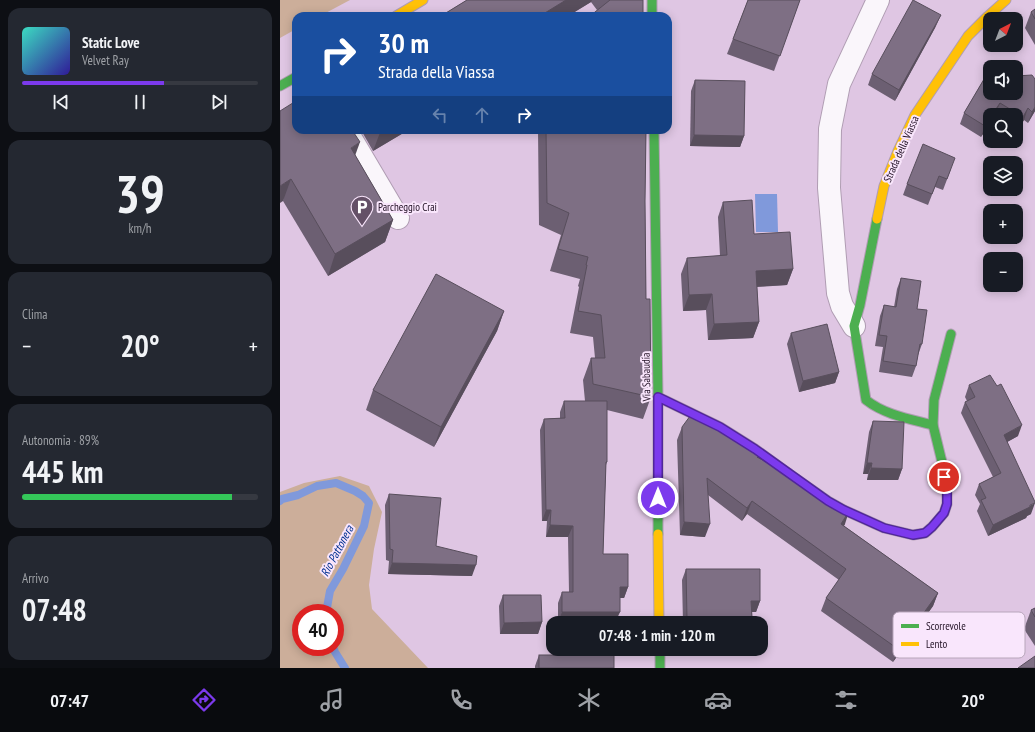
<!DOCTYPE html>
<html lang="it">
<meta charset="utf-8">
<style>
body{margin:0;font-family:"PT Sans Narrow",sans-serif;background:#242831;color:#f1f3f6;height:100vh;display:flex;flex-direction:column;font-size:15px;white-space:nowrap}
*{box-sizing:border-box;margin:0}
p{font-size:13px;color:#9ea1a6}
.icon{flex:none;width:22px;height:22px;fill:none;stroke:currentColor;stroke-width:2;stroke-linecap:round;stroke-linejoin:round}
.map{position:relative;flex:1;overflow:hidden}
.drawer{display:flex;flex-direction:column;gap:8px;padding:8px;background:#0d0f14;width:280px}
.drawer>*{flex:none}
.banner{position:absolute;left:12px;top:12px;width:380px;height:122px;border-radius:12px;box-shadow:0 2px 10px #0003;background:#1a4fa0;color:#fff;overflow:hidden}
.needle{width:26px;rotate:42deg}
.tools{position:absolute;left:703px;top:12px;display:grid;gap:8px}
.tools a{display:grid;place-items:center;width:40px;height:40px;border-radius:8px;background:#171b24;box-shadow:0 2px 10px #0003;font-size:20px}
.speed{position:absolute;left:12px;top:604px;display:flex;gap:8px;font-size:20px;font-weight:700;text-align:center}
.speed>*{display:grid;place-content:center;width:52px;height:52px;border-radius:50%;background:#171b24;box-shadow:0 2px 10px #0003;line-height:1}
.speed .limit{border:6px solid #d22;background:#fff;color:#111}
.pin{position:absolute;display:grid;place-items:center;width:34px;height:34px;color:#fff;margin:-17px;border:2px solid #fff;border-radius:50%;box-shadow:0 1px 4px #0007}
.me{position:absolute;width:44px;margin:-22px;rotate:0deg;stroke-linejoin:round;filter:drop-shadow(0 0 3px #0008)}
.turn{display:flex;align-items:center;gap:14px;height:84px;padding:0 20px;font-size:18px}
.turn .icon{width:52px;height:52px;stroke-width:2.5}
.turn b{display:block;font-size:28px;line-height:34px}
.lanes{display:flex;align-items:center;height:38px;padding:0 20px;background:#0003;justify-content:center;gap:20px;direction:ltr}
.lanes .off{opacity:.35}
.big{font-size:30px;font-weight:700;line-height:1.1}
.drawer .tile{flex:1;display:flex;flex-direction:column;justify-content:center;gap:6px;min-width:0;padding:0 14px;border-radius:12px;background:#242831}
.drawer .dial{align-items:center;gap:0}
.dial b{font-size:52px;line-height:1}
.song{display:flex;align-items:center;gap:12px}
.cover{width:48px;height:48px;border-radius:6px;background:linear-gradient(135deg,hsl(170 70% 55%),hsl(250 70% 35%))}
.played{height:4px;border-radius:2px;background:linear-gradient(90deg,#7c3aed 60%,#363941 60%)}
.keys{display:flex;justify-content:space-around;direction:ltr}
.heat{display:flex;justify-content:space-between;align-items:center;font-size:22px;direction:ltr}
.charge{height:6px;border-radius:3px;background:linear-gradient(90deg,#34c759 89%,#363941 0)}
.trip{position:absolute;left:266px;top:616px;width:222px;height:40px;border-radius:12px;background:#171b24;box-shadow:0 2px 10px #0003;font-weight:700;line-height:40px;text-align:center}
.tab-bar{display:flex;height:64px;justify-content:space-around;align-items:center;background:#090b0e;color:#9ea1a6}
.tab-bar .icon{width:28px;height:28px}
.tab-bar .on{color:#7c3aed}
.tab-bar b{font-size:18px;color:#f1f3f6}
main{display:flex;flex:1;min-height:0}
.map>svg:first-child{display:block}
.green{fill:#ccae9a;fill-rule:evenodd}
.water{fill:#8099db}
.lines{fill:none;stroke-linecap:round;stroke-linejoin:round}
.stream{stroke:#8099db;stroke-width:8}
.street-casing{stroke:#b09db3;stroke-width:24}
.fast-casing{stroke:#b09db3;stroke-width:11}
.slow-casing{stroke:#b09db3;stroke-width:11}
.street{stroke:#faf6fb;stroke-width:22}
.fast{stroke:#4caf50;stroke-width:9}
.slow{stroke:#ffc107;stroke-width:9}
.wall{fill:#6c5f72}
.shaded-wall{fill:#584e5c}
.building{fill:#7e6f84;stroke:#584e5c}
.route-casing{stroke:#51269a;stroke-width:10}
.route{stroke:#7c3aed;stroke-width:7}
.labels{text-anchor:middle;stroke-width:4;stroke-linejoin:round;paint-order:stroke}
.street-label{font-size:11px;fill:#211124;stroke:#f9e6fc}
.poi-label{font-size:11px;fill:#211124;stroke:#f9e6fc;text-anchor:start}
.water-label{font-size:12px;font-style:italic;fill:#003190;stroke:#f9e6fc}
.key{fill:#f9e6fc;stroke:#b8a6bb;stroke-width:1}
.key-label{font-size:11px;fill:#211124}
</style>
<main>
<section class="drawer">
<div class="tile">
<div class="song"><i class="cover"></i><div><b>Static Love</b><p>Velvet Ray</p></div></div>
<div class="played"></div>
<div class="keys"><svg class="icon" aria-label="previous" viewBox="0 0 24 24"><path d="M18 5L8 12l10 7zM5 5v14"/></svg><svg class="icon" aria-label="pause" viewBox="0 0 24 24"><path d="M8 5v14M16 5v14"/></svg><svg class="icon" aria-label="next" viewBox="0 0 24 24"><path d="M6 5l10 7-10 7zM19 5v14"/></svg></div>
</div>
<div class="tile dial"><b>39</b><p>km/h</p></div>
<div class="tile"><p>Clima</p>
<div class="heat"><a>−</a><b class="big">20°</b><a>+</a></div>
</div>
<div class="tile"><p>Autonomia · 89%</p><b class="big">445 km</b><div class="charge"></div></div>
<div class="tile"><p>Arrivo</p><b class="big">07:48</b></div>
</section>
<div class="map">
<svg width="755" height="668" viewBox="0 0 755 668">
<rect width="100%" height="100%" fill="#dfc6e3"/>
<!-- green -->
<g class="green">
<polygon points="0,0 70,0 40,16 16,16 16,29 0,38"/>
<path d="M 60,476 L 89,486 L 102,512 L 94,549 L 89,585 L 92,609 L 148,668 L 0,668 L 0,492 L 24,483 ZM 21,613 L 55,613 L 55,647 L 21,647 Z"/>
</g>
<!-- water -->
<polygon class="water" points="475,194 497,194 498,232 476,232"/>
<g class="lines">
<!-- stream -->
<g class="stream">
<polyline points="0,501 2,499 18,495 37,486 56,483 75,491 83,496 89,503 84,526 63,569 50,591 46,613"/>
<polyline points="53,647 55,652 65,668"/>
</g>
<!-- street casing -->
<g class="street-casing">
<g id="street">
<polyline points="66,130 118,218"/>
<polyline points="574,326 562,306 558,293 549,188 550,129 559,84 598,0"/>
</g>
</g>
<!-- fast casing -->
<g class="fast-casing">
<g id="fast">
<polyline points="372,0 372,16"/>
<polyline points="0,86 16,77"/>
<polyline points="374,130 378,397 378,534"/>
<path d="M 597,219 L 580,305 L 574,326 L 586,400 C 605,415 630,419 653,425"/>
<polyline points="508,473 548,501 564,510 604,528 633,535 645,533 652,527 664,513 667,504 667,492 662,462 653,425 654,400 671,334"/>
<polyline points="380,649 380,668"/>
</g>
</g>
<!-- slow casing -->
<g class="slow-casing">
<g id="slow">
<polyline points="116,16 143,0"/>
<polyline points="597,219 604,186 618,151 635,115 688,36 708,16 726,0"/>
<polyline points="378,397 440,427 475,449 508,473"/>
<polyline points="378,534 379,623"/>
</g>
</g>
<!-- street -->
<use href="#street" class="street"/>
<!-- fast -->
<use href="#fast" class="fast"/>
<!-- slow -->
<use href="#slow" class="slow"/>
</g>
<!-- wall -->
<g class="wall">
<polygon points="187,0 363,0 317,10 311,2 288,16 161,16"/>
<polygon points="468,0 520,0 494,71 447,54"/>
<polygon points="755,9 755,45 745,28 751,12"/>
<polygon points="656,26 615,101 588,85 592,74"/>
<polygon points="710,69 755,111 748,123 744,120 739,128 736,127 736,115 717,115 715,114 710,115 710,123 701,137 680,124 684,113"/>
<polygon points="415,80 464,136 460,147 410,146 411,91"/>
<polygon points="16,101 75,155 113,220 105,242 48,276 3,201"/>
<polygon points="81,130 125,130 125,132 93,151"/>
<polygon points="258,130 366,130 365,201 366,299 371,397 363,419 327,410 327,462 326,465 323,554 348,587 344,598 340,598 278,623 278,603 282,592 289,592 288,537 266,537 267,521 262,521 260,430 264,419 280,418 280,412 284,401 305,401 303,380 311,358 315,358 313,337 290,333 299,287 298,286 300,279 270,271 281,235 259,225"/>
<polygon points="671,169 663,190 655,187 648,205 623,195 627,184"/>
<polygon points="443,202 474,234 513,269 507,285 477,287 479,322 473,338 428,340 426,310 403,311 401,274 407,258 440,256 438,217"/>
<polygon points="621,278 637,309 642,344 638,355 636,366 632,377 599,372 603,347 595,346 600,316 604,305 614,307 617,289"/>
<polygon points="224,311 217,331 154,447 86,410 93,390"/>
<polygon points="511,333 559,372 555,383 519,392 507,344"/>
<polygon points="689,385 738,436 727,442 751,514 747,516 746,518 708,536 697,511 700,504 695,495 699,484 713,477 681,413 685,402 687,401 685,397"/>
<polygon points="593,421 622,469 618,480 587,480 588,474 583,474 589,432"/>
<polygon points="402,427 485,462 565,524 564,526 658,593 653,606 613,662 541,611 546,598 559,580 467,514 462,521 428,495 425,537 400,535 397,440"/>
<polygon points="109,494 156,546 192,576 108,574 109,561 106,560 105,505"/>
<polygon points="406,569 480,601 476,612 472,612 472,617 469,623 403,623 402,580"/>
<polygon points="223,595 262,622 258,634 220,634 219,606"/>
<polygon points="755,608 755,646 744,629 751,610"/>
<polygon points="259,655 334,668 255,668 255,666"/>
</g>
<!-- shaded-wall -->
<g class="shaded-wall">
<polygon points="286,0 312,0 311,2 288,16 260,16"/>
<polygon points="661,15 656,26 615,101 619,90"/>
<polygon points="720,103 715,115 712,115"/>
<polygon points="755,107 755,111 748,123 752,112"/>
<polygon points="748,108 744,120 739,128 743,117"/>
<polygon points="710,118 710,123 701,137 705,126"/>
<polygon points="101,130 125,130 125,132 93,151"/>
<polygon points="414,135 464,136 460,147 410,146"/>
<polygon points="80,142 72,164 71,148"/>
<polygon points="11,179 3,201 0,203 0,186"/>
<polygon points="113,220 105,242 48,276 55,254"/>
<polygon points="513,269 507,285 470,287 476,271"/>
<polygon points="432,294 426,310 403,311 409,295"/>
<polygon points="224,311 217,331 154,447 161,427"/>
<polygon points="479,322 473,338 428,340 434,324"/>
<polygon points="559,372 555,383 519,392 523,381"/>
<polygon points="742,425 738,436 720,446 724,435"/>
<polygon points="477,457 487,458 482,471"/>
<polygon points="587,463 592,463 588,474 583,474"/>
<polygon points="591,468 622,469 618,480 587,480"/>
<polygon points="472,501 467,514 462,521 467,508"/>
<polygon points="755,503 751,514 747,516 746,518 708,536 713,525"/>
<polygon points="266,510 271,510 267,521 262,521"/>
<polygon points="569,511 565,524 556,537 561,524"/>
<polygon points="404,522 430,524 425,537 400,535"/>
<polygon points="270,525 293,526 288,537 266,537"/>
<polygon points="112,563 196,565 192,576 108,574"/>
<polygon points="340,587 348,587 344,598 336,598"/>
<polygon points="658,593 653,606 613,662 618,649"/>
<polygon points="471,601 480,601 476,612 467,612"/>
<polygon points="282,612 340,612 335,623 278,623"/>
<polygon points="472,617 469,623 405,623 407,619"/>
<polygon points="262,622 258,634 220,634 224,623"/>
</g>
<!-- building -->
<g class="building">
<polygon points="187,0 286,0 260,16 161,16"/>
<polygon points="330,0 363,0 363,16 310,16"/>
<polygon points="468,0 520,0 500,56 453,39"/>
<polygon points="633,0 661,15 619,90 592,74"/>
<polygon points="755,9 755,19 751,12"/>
<polygon points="714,62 722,67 711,67"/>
<polygon points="710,69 710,93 736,93 736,76 752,75 755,79 755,107 752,112 748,108 743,117 720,103 712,115 710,115 710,118 705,126 684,113"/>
<polygon points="415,80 465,81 464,136 414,135"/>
<polygon points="16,101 16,130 72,130 80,142 71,148 113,220 55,254 11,179 0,186 0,111"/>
<polygon points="266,130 366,130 365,201 366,299 370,299 371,397 313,384 311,358 325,358 321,315 298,311 307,265 306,265 308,257 278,249 289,213 267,203"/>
<polygon points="643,144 675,158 667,179 659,176 652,194 627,184"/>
<polygon points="472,200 474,234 510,232 513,269 476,271 479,322 434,324 432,294 409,295 407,258 447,255 443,202"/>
<polygon points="156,274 224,311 161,427 93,390"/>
<polygon points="621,278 641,281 637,309 647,310 642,344 640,344 636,366 603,361 607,336 599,335 604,305 616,307"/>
<polygon points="547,324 559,372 523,381 511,333"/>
<polygon points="710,375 717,386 721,384 742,425 724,435 755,502 755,503 750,505 750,507 713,525 701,500 706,498 699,484 721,473 685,402 695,397 689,385"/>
<polygon points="284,401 327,401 327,462 326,462 323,554 348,554 348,587 340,587 340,612 282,612 282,592 293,592 293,526 270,525 271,510 266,510 264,419 285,418"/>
<polygon points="413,412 439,425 466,442 487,458 477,457 522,482 547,499 569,511 561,524 658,593 618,649 546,598 566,569 472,501 467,508 427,478 430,524 404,522 402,427"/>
<polygon points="593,421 624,422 622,469 591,468 592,463 587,463"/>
<polygon points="109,494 161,498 156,546 197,556 196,565 112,563 113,550 110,549"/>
<polygon points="406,569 480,569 480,601 471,601 472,617 460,617 460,619 407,619"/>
<polygon points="223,595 261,595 262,622 224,623"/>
<polygon points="755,608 755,617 751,610"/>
<rect x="259" y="655" width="75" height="13"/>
<polygon points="755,656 755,668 738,668"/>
</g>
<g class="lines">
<!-- route casing -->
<g class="route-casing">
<polyline id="route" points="378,498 378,397 440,427 475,449 548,501 564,510 604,528 633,535 645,533 652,527 664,513 667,504 667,492 664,477"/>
</g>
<!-- route -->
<use href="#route" class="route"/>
</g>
<!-- icons -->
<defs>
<g id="parking-pin" transform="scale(1.15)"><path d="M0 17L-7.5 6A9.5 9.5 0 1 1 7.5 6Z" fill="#645067" stroke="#f9e6fc"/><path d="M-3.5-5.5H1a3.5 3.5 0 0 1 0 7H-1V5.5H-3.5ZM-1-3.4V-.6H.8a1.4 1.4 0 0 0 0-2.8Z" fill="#fff"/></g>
</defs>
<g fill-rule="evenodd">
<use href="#parking-pin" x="82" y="207"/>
</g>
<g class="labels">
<!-- street labels -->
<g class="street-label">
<text transform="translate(621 149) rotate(-66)" y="4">Strada della Viassa</text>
<text transform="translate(366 377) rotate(-91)" y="4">Via Sabaudia</text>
</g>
<!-- poi labels -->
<g class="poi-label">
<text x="98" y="211">Parcheggio Crai</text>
</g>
<!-- water labels -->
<g class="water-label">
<text transform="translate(57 551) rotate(-62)" y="4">Rio Pattonera</text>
</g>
</g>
<!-- legend -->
<rect x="613" y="612" width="132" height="46" rx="6" class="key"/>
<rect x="621" y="624" width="18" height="4" fill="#4caf50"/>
<rect x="621" y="642" width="18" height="4" fill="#ffc107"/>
<g class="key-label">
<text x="646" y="630">Scorrevole</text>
<text x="646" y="648">Lento</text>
</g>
</svg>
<div class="tools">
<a><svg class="needle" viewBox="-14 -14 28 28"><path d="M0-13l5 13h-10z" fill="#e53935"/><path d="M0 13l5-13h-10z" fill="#9ea1a6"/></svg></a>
<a><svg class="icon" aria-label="sound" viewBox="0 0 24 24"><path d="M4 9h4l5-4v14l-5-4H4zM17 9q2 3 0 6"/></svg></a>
<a><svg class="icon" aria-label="search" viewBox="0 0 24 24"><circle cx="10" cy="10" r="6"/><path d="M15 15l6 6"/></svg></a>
<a><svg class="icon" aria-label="layers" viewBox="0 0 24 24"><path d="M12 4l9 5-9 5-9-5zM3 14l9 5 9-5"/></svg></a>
<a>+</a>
<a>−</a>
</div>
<div class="speed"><div class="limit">40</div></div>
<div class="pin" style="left:664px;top:477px;background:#d93025"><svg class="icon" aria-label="arrive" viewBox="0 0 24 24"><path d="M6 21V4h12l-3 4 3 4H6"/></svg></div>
<svg class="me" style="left:378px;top:498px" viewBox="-20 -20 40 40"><circle r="17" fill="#7c3aed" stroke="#fff" stroke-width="3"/><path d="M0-11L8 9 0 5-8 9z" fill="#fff"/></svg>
<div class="trip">07:48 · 1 min · 120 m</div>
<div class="banner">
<div class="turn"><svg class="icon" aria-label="right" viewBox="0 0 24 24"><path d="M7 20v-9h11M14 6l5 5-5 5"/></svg><div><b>30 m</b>Strada della Viassa</div></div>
<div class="lanes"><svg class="icon off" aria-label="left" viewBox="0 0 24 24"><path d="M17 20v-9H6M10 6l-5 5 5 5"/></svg><svg class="icon off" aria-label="ahead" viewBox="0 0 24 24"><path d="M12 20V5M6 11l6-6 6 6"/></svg><svg class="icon" aria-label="right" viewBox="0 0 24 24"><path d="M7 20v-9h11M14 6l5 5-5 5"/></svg></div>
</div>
</div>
</main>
<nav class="tab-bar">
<b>07:47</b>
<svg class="icon on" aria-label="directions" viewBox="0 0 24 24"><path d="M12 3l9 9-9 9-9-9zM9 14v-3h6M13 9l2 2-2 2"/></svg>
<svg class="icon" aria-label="music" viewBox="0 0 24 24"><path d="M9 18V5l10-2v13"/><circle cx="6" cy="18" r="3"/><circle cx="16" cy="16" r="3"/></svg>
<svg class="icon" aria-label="phone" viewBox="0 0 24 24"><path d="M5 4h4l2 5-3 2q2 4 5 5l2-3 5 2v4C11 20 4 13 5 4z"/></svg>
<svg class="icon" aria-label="climate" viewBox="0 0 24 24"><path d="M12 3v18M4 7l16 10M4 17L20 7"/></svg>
<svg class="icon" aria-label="car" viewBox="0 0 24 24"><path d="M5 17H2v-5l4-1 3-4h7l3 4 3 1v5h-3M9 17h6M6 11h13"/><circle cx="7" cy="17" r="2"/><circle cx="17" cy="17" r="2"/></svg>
<svg class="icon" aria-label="filters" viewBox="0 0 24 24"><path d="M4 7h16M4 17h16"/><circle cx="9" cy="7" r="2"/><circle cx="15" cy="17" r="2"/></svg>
<b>20°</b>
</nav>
